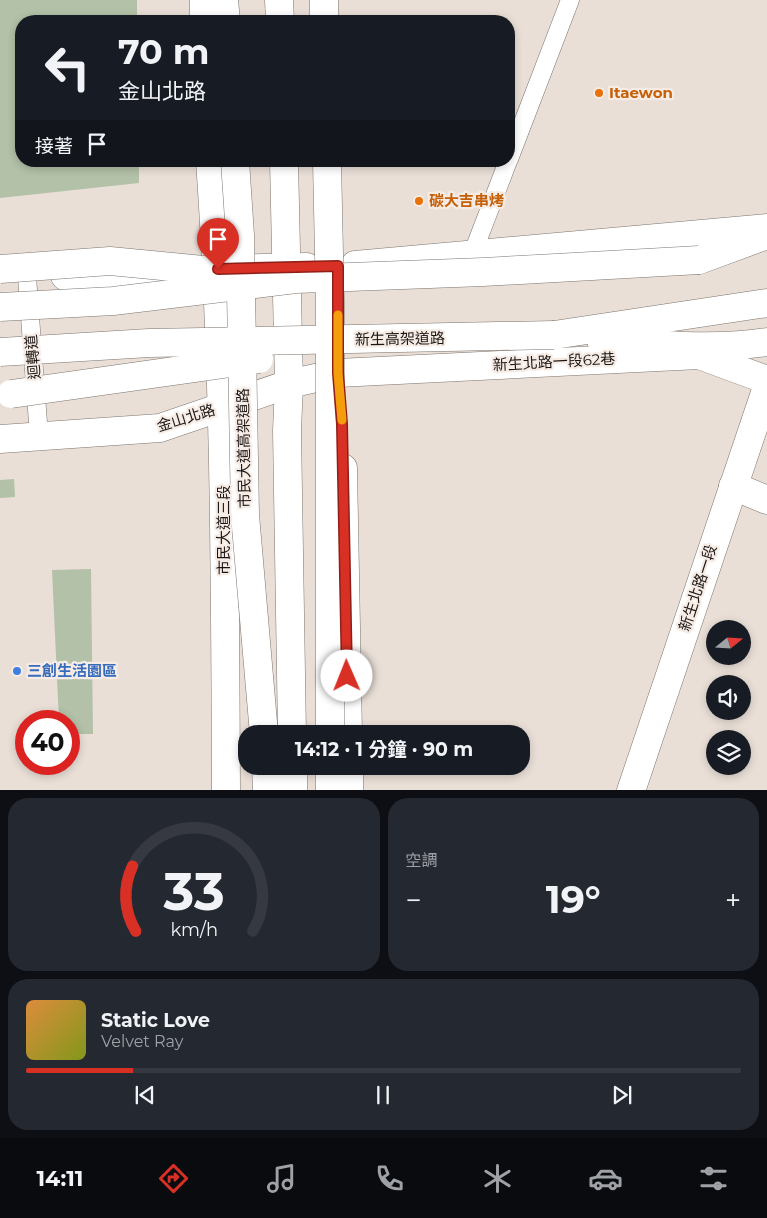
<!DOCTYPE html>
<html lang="zh-TW">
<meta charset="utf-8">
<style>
body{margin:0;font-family:Montserrat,"Noto Sans TC",sans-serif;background:#242831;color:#f1f3f6;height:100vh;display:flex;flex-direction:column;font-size:19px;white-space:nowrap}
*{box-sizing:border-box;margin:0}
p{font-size:16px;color:#9ea1a6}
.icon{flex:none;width:28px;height:28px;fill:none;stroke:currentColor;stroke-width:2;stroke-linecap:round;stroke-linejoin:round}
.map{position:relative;height:790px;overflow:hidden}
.side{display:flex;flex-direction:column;gap:8px;padding:8px;background:#0d0f14;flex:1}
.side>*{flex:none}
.guide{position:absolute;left:15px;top:15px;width:500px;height:152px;border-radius:20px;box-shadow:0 2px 8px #0003;background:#171b24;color:#f1f3f6;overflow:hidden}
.needle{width:32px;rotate:72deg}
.buttons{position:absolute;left:706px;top:620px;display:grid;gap:10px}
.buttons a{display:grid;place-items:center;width:45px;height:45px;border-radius:50%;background:#171b24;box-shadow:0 2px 8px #0003;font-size:25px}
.speed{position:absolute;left:15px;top:710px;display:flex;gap:10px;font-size:25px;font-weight:700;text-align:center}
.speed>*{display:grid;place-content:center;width:65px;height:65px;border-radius:50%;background:#171b24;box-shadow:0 2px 8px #0003;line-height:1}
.speed .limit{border:8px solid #d22;background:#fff;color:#111}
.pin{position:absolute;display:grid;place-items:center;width:42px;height:42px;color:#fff;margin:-51px -21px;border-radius:50% 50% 50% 0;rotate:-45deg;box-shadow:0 0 5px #0007}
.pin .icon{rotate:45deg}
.me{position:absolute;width:55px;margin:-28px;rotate:359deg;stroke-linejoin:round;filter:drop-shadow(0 0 4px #0008)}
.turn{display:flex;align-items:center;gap:18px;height:105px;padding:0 20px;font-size:22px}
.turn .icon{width:65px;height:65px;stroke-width:2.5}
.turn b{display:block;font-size:35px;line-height:42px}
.then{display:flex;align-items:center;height:48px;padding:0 20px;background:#0003;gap:10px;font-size:19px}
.big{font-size:38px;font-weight:700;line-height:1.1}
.side .tile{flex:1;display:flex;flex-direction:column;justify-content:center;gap:8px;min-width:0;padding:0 18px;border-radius:20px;background:#242831}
.side .dial{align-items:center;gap:0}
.dial svg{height:130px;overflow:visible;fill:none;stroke:#363941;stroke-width:7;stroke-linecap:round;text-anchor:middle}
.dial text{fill:#f1f3f6;stroke:none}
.song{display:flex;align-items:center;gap:15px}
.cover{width:60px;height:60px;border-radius:8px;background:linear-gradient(135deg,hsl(30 70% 55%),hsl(70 70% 35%))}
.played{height:5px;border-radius:2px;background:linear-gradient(90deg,#d93025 15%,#363941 15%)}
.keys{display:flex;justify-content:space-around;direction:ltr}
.heat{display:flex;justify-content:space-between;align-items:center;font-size:28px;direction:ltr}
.side .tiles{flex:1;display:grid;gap:8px;grid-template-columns:1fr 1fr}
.tile:last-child{grid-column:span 2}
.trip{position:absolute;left:238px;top:725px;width:292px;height:50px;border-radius:20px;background:#171b24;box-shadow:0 2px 8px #0003;font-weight:700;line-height:50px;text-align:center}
.dock{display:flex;height:80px;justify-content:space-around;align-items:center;background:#090b0e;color:#9ea1a6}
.dock .icon{width:35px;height:35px}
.dock .on{color:#d93025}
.dock b{font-size:22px;color:#f1f3f6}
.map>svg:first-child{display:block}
.green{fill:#b3c1a8}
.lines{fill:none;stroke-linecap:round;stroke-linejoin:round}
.service-casing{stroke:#7d746d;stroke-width:19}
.tertiary-casing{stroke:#7d746d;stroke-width:29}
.trunk-casing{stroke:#7d746d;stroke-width:29}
.service{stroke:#fff;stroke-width:18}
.tertiary{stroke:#fff;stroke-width:28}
.trunk{stroke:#fff;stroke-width:28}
.trunk-bridge-casing{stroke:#7d746d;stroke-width:29;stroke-linecap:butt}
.trunk-bridge{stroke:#fff;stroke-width:28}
.route-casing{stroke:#8d1f18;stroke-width:12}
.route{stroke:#d93025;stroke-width:9}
.slow{stroke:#f59e0b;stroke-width:9}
.food-dot{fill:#e8710a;stroke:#f6ece5;stroke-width:2}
.shop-dot{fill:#3f7fe0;stroke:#f6ece5;stroke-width:2}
.labels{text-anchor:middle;stroke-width:4.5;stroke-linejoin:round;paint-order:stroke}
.food-label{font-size:15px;font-weight:bold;fill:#c56008;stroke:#f6ece5;text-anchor:start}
.street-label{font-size:15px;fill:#1a1614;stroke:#f6ece5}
.shop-label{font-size:15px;font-weight:bold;fill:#366cbe;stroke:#f6ece5;text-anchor:start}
</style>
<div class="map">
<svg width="767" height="791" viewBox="0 0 767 791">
<rect width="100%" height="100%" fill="#e9dfd7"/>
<!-- green -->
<g class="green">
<polygon points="0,0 137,0 137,21 21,21 21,161 139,161 139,183 0,198"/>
<polygon points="14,479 15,497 0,498 0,480"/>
<polygon points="91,569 93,734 69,734 69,721 59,721 52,570"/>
</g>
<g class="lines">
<!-- service casing -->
<g class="service-casing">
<g id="service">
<polyline points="509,159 570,0"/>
<polyline points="472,255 508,161"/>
<polyline points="27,277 39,436"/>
</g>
</g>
<!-- tertiary casing -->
<g class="tertiary-casing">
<g id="tertiary">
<polyline points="204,0 204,21"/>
<path d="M 210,161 C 225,371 225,580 226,791"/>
<polyline points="355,265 767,228"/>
<polyline points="220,269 307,267"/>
<polyline points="65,276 150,274"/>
<polyline points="0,439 160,428 289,384 338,373 699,355 767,380"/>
<polyline points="343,468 348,734"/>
<polyline points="733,486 767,500"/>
<polyline points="349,766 349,791"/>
<polyline points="631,791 767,387"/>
</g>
</g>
<!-- trunk casing -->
<g class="trunk-casing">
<g id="trunk">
<polyline points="224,0 226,21"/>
<polyline points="279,0 280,21"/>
<polyline points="324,0 324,21"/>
<polyline points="284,161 289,384 287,431 292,734"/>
<polyline points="699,260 767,235"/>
<polyline points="554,335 767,303"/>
<path d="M 601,340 C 653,345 716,350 767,342"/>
<polyline points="266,766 267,791"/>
<polyline points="293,766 293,791"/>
<polyline points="330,791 330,766"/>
</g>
</g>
<!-- service -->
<use href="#service" class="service"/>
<!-- tertiary -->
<use href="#tertiary" class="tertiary"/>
<!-- trunk -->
<use href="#trunk" class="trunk"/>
<!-- trunk-bridge casing -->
<g class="trunk-bridge-casing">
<g id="trunk-bridge">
<polyline points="235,161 240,235 245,515 264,734"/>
<polyline points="327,161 330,301 330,734"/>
<polyline points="0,269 110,261 245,274"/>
<polyline points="0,307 113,301 296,279 483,272 699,260"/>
<polyline points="0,352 149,343 554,335"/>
<polyline points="11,394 259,359"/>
</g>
</g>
<!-- trunk-bridge -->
<use href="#trunk-bridge" class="trunk-bridge"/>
</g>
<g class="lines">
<!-- route casing -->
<g class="route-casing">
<polyline id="route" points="218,269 338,266 338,373 342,424 347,676"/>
</g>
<!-- route -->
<use href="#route" class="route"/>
<!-- slow -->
<polyline class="slow" points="338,315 338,373 342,420"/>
</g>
<!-- markers -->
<g class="food-dot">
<circle cx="599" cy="93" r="5"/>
<circle cx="419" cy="201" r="5"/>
</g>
<circle class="shop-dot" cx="17" cy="671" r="5"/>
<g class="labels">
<!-- food labels -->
<g class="food-label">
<text x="609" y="98">Itaewon</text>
<text x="429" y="206">碳大吉串烤</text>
</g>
<!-- street labels -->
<g class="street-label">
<text transform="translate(400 339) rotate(-1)" y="5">新生高架道路</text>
<text transform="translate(33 357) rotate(-95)" y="5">迴轉道</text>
<text transform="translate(554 362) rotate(-3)" y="5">新生北路一段62巷</text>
<text transform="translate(186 418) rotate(-17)" y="5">金山北路</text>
<text transform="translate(244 448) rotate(-91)" y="5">市民大道高架道路</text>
<text transform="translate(224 530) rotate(-90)" y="5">市民大道三段</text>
<text transform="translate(698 588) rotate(-72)" y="5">新生北路一段</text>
</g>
<!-- shop labels -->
<g class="shop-label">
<text x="27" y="676">三創生活園區</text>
</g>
</g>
</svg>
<div class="buttons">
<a><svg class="needle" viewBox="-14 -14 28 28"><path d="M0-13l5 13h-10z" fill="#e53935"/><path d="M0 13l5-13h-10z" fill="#9ea1a6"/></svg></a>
<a><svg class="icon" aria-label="sound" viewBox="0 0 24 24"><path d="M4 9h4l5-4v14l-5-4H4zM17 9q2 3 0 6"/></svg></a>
<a><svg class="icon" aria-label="layers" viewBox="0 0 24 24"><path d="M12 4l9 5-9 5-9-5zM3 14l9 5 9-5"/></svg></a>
</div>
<div class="speed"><div class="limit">40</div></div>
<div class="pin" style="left:218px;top:269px;background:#d93025"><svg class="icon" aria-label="arrive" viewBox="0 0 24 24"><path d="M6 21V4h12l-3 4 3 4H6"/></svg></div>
<svg class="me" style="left:347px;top:676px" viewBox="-20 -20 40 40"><circle r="19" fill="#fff"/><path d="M0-13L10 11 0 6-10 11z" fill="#d93025"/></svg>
<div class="trip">14:12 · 1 分鐘 · 90 m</div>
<div class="guide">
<div class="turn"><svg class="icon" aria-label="left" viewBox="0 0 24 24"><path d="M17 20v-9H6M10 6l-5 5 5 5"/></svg><div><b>70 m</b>金山北路</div></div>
<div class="then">接著<svg class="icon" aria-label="arrive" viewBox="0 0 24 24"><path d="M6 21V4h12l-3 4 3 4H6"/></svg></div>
</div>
</div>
<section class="side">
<div class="tiles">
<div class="tile dial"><svg viewBox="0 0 100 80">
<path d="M14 69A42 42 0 1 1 86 69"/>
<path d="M14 69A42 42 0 0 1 12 29" stroke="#d93025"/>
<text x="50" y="56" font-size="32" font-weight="700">33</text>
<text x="50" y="72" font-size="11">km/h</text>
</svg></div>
<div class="tile"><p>空調</p>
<div class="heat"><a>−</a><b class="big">19°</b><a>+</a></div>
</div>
<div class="tile">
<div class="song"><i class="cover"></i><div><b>Static Love</b><p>Velvet Ray</p></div></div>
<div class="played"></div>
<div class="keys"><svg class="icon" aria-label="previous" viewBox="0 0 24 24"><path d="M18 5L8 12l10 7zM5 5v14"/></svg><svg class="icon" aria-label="pause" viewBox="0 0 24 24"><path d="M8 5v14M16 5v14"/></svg><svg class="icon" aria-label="next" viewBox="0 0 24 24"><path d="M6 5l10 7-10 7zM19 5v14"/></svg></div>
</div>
</div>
</section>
<nav class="dock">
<b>14:11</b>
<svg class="icon on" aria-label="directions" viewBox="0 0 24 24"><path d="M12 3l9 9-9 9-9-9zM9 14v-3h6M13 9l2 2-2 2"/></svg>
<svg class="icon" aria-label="music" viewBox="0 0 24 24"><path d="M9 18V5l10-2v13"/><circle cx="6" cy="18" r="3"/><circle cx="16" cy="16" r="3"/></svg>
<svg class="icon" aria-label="phone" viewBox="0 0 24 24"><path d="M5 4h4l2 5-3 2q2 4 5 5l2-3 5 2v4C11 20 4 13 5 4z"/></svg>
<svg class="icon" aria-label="climate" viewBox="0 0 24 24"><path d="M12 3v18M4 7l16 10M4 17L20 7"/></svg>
<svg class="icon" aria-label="car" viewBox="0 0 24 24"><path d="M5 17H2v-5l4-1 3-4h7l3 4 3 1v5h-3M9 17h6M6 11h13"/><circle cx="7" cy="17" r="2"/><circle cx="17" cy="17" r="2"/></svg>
<svg class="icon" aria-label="filters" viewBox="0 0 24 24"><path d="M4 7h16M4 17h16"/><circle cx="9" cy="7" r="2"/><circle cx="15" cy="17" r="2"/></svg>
</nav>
